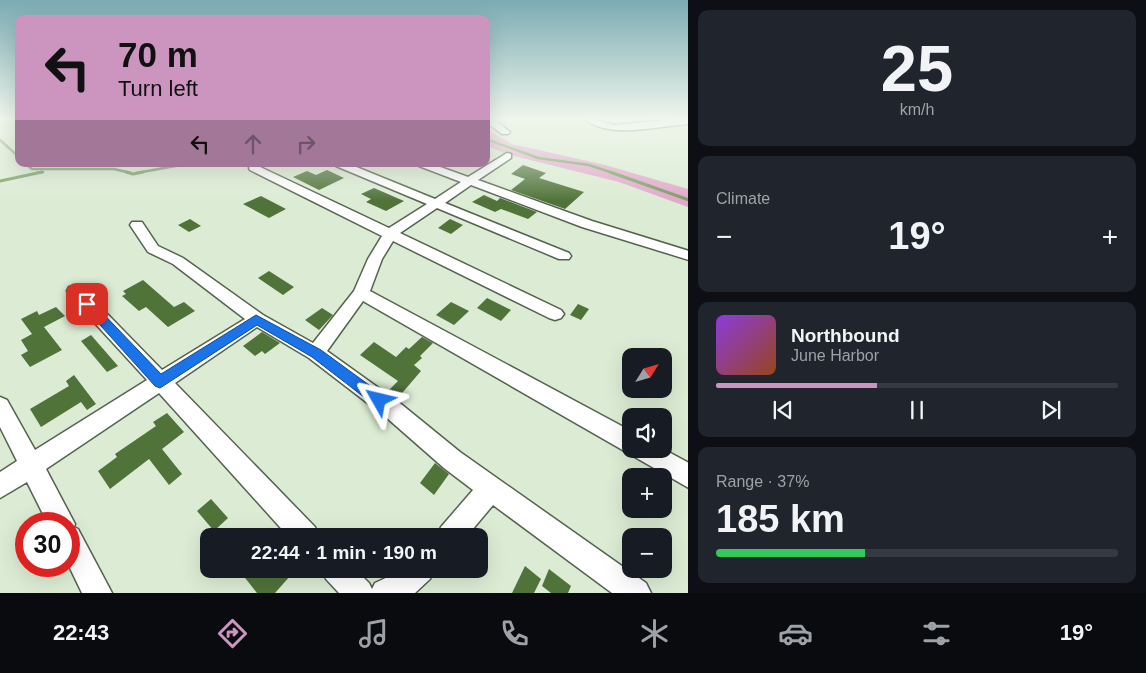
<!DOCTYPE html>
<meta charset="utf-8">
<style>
body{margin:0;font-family:Helvetica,sans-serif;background:#20242c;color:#f1f3f6;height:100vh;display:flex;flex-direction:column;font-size:19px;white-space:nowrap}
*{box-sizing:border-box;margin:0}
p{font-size:16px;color:#9ea1a6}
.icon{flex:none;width:28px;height:28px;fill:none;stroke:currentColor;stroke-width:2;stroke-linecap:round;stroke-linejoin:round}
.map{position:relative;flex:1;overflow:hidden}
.side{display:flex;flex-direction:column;gap:10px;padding:10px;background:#0d0f14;width:458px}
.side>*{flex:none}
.guide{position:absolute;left:15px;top:15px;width:475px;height:152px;border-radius:10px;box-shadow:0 5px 20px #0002;background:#cb95bf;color:#111;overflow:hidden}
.needle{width:32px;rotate:53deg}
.fabs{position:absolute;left:622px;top:348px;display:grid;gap:10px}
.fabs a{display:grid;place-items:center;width:50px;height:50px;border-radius:10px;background:#171b24;box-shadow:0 5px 20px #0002;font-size:25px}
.speed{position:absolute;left:15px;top:512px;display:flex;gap:10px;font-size:25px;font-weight:700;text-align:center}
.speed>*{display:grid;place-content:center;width:65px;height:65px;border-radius:50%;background:#171b24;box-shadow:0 5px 20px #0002;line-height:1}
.speed .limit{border:8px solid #d22;background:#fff;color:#111}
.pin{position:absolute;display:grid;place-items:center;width:42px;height:42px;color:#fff;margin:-21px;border-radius:10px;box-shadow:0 2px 8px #0006}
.me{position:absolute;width:55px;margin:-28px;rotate:307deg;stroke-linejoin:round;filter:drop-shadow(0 0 4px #0008)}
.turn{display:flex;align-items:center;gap:18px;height:105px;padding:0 20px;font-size:22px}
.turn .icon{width:65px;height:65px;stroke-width:2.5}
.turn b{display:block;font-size:35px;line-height:42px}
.lanes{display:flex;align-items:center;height:48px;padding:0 20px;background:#0003;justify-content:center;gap:25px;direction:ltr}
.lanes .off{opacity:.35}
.big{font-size:38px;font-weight:700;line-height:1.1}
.side .card{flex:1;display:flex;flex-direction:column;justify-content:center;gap:8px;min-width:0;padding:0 18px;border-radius:10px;background:#20242c}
.side .dial{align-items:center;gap:0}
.dial b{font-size:65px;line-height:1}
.song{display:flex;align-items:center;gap:15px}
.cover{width:60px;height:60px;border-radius:8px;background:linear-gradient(135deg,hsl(270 70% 55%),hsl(20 70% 35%))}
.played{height:5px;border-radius:2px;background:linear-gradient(90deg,#cb95bf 40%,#363941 40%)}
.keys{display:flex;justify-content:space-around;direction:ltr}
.heat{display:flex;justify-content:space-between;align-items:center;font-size:28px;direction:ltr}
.charge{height:8px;border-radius:4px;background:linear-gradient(90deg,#34c759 37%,#363941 0)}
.trip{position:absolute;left:200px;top:528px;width:288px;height:50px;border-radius:10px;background:#171b24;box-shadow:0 5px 20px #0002;font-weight:700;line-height:50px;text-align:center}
.menu{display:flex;height:80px;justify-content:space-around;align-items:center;background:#090b0e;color:#9ea1a6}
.menu .icon{width:35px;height:35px}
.menu .current{color:#cb95bf}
.menu b{font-size:22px;color:#f1f3f6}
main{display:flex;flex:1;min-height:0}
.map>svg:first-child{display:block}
.green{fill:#e1a8cb}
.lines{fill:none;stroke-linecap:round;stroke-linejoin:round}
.stream-far1{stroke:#799e64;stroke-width:2.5}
.stream{stroke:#799e64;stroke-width:3}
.building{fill:#50733a}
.minor-casing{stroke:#55624e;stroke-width:3}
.minor{fill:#fff;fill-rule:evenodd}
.route{fill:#1a73e8;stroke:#114b97}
</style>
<main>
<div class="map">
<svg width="689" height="593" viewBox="0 0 689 593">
<rect width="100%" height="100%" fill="#dcecd4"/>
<!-- green -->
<polygon class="green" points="486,129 512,144 605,165 688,189 688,207 619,182 506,154 486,145"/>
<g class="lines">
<!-- stream-far1 -->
<g class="stream-far1">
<polyline points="486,139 538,158 589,165 613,173"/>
<polyline points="0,140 19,157"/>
<polyline points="26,164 32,169 114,169 131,173"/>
<polyline points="36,173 43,172"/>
<polyline points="136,173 187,164"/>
</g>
<!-- stream -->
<g class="stream">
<polyline points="126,172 133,174 143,172"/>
<polyline points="610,172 689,200"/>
<polyline points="0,181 42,172"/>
</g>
</g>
<!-- building -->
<g class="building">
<polygon points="523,165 546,173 539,178 584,192 565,209 511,190 525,179 511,174"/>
<polygon points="327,170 344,178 319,190 293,177 307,171 316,175"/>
<polygon points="374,188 404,201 386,211 366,202 371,199 361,194"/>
<polygon points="484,195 497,201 500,198 537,212 528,219 501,209 495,212 472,202"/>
<polygon points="261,196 286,209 269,218 243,204"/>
<polygon points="190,219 201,226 189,232 178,225"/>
<polygon points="450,219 463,225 451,234 438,228"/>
<polygon points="269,271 294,287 283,295 258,278"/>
<polygon points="143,280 174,307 184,302 195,311 168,327 146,307 139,311 122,296 126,294 123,291"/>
<polygon points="487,298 511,310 501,321 477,308"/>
<polygon points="451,302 469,311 454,325 436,315"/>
<polygon points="578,304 589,309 581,320 570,315"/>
<polygon points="56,307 65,316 44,327 62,350 30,367 21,355 28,351 21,340 32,334 21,319 37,311 39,315"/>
<polygon points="322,308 333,315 319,330 305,320"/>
<polygon points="262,332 280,343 265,354 262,351 255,356 243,346"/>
<polygon points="91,335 118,366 107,372 81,341"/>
<polygon points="422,337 433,343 420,356 422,358 414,365 421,371 397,399 387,392 398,381 360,355 374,342 396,357 406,347 409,349"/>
<polygon points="74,375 96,404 87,410 81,402 41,427 30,409 69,386 66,381"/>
<polygon points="167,413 184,432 162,449 182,474 169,485 149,459 110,489 98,471 117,457 115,454 156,426 153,422"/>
<polygon points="435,463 449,474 434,495 420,483"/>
<polygon points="211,499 228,518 214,531 197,511"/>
<polygon points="525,566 541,579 534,593 512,593"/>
<polygon points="238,569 285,569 291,575 275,593 257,593"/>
<polygon points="549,569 571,586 568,593 551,593 542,586"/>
</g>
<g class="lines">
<!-- minor casing -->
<g class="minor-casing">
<g id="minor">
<polygon points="486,118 492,118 510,132 508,134 502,134 486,122"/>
<path d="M 584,118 C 595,118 603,123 614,125 L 689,118 L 689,124 C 659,126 607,140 584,118 Z"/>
<polygon points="507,153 511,154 511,158 478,180 592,221 689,251 689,260 582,227 471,185 445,203 569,253 571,256 569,259 559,259 437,208 400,233 561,310 564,314 561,318 555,320 549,318 393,241 382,259 370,291 631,431 631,449 663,449 689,463 689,488 363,301 327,351 401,404 460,452 646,583 651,593 612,593 493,505 467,536 437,536 441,527 473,490 444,468 387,418 309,358 257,327 175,383 315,527 319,536 288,536 159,393 46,469 75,524 74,527 78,529 112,593 82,593 69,566 69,524 48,524 27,482 0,498 0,472 17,461 0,427 0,397 7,400 35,450 147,380 69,295 67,291 69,287 75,286 81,287 162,370 245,319 173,264 148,252 130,225 132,222 142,222 158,246 183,258 263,315 313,343 354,291 368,259 382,236 250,170 249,168 250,166 258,166 389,228 427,204 336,166 335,164 349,164 435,199 461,182 419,166 418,164 432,164 468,177"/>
<polygon points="322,569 355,569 369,583 372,589 375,583 392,575 399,569 434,569 430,579 415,593 339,593 326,579"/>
</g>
</g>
<!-- minor -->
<use href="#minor" class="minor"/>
</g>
<!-- sky -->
<linearGradient id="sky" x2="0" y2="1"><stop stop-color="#7babb3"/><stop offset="0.59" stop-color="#eff6ec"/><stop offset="1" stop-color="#eff6ec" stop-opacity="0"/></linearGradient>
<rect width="689" height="201" fill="url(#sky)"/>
<!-- route -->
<polygon class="route" points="87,300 91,301 161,374 256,315 321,350 384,396 386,400 384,404 379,406 373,404 312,357 257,325 160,388 155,386 83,306 81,304"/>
</svg>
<div class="fabs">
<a><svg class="needle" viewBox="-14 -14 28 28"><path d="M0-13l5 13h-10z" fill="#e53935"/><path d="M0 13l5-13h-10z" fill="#9ea1a6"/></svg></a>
<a><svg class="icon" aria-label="sound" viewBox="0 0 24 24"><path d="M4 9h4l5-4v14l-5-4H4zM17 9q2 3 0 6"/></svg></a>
<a>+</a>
<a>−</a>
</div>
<div class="speed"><div class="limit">30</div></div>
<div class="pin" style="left:87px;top:304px;background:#d93025"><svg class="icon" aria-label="arrive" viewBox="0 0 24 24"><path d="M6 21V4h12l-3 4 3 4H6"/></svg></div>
<svg class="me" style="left:379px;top:400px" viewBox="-20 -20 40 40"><path d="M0-17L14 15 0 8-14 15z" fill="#1a73e8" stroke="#fff" stroke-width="4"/></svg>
<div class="trip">22:44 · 1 min · 190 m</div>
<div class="guide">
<div class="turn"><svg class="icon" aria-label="left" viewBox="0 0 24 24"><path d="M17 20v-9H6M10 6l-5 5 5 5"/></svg><div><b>70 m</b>Turn left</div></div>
<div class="lanes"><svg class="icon" aria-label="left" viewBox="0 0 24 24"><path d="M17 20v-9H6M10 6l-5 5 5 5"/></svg><svg class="icon off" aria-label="ahead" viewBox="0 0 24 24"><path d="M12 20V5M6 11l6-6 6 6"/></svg><svg class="icon off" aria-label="right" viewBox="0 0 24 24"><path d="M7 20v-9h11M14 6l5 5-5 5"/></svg></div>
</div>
</div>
<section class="side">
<div class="card dial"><b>25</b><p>km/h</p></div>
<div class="card"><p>Climate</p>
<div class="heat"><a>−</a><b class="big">19°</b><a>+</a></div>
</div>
<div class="card">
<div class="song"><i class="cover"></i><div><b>Northbound</b><p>June Harbor</p></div></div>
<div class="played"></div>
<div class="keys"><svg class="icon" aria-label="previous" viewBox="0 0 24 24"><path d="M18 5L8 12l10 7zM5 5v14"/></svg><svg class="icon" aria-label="pause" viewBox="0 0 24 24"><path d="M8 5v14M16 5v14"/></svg><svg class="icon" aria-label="next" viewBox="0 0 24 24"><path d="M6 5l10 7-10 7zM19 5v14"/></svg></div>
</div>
<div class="card"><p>Range · 37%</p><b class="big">185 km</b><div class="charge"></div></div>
</section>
</main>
<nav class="menu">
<b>22:43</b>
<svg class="icon current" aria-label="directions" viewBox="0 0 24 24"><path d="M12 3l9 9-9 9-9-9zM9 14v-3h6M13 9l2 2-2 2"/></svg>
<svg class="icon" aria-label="music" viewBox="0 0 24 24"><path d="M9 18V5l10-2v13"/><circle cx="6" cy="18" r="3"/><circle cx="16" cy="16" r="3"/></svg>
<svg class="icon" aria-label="phone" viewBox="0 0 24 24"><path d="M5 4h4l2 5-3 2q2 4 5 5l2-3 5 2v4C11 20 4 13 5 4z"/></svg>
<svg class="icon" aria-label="climate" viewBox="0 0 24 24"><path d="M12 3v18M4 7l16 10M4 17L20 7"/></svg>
<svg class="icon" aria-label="car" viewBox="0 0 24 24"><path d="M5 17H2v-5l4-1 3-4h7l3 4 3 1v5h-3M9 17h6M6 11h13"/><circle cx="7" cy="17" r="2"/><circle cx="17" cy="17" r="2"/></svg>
<svg class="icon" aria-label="filters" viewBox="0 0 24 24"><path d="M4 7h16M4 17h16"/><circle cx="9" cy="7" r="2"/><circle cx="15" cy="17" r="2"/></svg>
<b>19°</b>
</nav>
